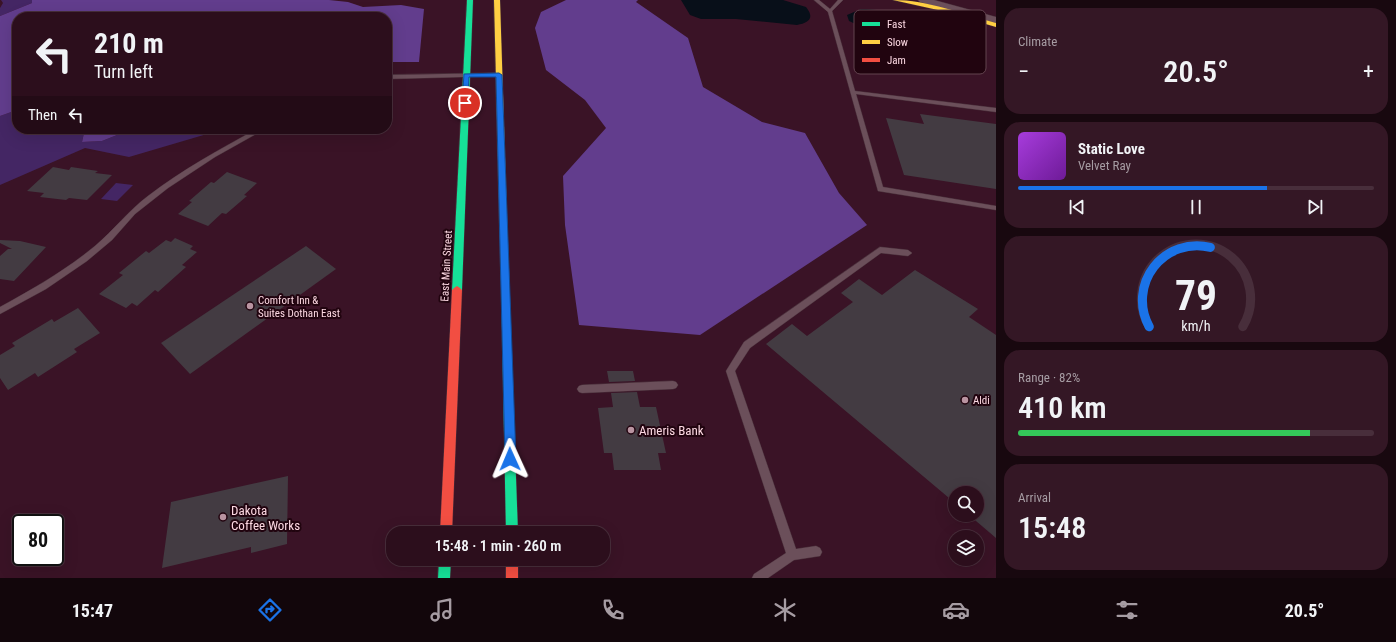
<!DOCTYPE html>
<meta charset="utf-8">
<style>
body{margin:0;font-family:"Roboto Condensed",sans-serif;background:#341725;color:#f1f3f6;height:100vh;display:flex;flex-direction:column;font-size:15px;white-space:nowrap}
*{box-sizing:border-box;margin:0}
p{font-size:13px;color:#a69ca3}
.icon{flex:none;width:22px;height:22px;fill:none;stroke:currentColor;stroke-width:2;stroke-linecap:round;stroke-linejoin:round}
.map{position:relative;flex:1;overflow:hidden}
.details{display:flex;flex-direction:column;gap:8px;padding:8px;background:#18080f;width:400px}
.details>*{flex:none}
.top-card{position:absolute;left:12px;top:12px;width:380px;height:122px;border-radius:16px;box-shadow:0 4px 16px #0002,0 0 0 1px #482e3b;background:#2c0e1c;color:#f1f3f6;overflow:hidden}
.fabs{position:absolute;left:948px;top:486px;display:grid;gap:8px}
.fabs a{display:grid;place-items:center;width:36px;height:36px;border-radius:50%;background:#2c0e1c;box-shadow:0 4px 16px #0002,0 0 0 1px #482e3b;font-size:20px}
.speed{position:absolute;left:12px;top:514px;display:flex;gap:8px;font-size:20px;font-weight:700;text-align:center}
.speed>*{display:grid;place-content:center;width:52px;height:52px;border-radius:50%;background:#2c0e1c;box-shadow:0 4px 16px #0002,0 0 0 1px #482e3b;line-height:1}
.speed .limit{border:2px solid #111;border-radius:6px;background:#fff;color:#111}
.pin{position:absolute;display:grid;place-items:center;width:34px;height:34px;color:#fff;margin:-17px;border:2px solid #fff;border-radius:50%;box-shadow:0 1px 4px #0007}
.me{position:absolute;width:44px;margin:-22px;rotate:359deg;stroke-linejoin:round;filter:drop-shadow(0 0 3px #0008)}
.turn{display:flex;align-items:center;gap:14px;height:84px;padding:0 16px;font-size:18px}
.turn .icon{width:52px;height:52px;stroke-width:2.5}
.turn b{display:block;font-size:28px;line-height:34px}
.then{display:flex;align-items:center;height:38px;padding:0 16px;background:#0003;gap:8px;font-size:15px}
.big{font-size:30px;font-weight:600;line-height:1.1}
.details .card{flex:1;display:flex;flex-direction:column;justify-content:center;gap:6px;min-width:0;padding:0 14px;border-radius:16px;background:#341725}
.details .dial{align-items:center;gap:0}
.dial svg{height:104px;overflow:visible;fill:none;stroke:#482e3b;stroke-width:7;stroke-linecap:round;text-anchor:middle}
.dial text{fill:#f1f3f6;stroke:none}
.song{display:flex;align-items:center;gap:12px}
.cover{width:48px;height:48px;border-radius:6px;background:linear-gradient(135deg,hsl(280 70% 55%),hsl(280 70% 35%))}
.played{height:4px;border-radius:2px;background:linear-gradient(90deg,#1a73e8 70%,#482e3b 70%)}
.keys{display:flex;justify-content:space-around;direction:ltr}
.heat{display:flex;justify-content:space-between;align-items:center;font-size:22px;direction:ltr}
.charge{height:6px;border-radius:3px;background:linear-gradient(90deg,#34c759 82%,#482e3b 0)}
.trip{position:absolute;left:386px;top:526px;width:224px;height:40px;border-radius:16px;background:#2c0e1c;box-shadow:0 4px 16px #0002,0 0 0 1px #482e3b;font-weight:600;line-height:40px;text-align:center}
.tabs{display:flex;height:64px;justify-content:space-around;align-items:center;background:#12060b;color:#a69ca3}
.tabs .icon{width:28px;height:28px}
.tabs .selected{color:#1a73e8}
.tabs b{font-size:18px;color:#f1f3f6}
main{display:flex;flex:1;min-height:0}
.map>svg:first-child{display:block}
.green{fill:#442664}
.forest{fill:#623d8d}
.water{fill:#080f19}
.building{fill:#433b42}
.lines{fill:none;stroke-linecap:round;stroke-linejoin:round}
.lane-casing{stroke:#492f3a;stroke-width:1}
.street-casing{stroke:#492f3a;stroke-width:1}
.fast-casing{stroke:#492f3a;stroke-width:1}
.slow-casing{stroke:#492f3a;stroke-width:1}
.jam-casing{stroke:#492f3a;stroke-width:1}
.lane{fill:#6b4f5a;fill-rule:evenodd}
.street{fill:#6b4f5a;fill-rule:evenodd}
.fast{fill:#16e098;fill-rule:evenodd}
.slow{fill:#ffcf43;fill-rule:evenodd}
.jam{fill:#f24e42;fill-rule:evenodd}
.route{fill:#1a73e8;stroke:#114b97}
.poi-dot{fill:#b994a1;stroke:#21040f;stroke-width:1.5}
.labels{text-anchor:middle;stroke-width:4;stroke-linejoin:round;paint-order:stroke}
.street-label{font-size:11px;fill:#fdd9e3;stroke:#21040f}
.poi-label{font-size:11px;fill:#fdd9e3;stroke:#21040f;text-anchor:start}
.near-poi-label{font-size:13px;fill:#fdd9e3;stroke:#21040f;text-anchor:start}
.key{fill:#21040f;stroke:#63444f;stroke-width:1}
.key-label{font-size:11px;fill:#fdd9e3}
</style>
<main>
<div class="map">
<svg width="996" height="578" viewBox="0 0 996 578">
<rect width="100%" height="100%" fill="#3a1326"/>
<!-- green -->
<g class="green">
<polygon points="1,0 32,0 32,3 0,16 0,8 3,3"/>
<polygon points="17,110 17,129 85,129 82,142 102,141 132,129 224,129 129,157 85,148 0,185 0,116"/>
<polygon points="116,183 133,185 117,201 101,199"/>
</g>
<!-- forest -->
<g class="forest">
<polygon points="32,0 329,0 348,2 363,7 401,5 424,9 419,62 387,62 387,17 17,17 17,110 0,116 0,16 32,3"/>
<polygon points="566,0 638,0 636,2 688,38 703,87 762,122 805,133 839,193 867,225 700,335 579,325 565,225 563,176 606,128 585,100 546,70 535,28 541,12"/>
<polygon points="85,129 132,129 102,141 82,142"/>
</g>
<!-- water -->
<g class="water">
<path d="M 681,0 L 783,0 L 806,7 C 815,18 809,23 797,25 L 736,19 L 701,19 L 690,15 Z"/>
<path d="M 861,9 C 886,9 927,18 950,29 L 950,31 L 943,35 L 936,34 L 860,26 L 849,21 L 847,15 Z"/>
</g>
<!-- building -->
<g class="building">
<polygon points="920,114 996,124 996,189 904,175 886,118 924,124"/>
<polygon points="53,167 69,170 71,167 98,171 95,173 112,175 87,200 69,198 66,200 40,197 44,193 27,191"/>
<polygon points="227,172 257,183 244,195 247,196 226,214 222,213 208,226 178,214 192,202 189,201 211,182 214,183"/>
<polygon points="175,238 193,246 190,249 197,252 182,265 186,267 158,292 155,290 137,306 132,303 126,308 99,294 123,275 119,273 146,251 149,253 166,240 171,242"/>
<polygon points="0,240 20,241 46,247 14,281 0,279 0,256 8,249 12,249 0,243"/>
<polygon points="306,246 336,269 190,374 161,343"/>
<polygon points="915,270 978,309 969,317 996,335 996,538 969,515 977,515 977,493 955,493 955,503 766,344 792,324 807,336 853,302 841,293 859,279 882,295"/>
<polygon points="78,308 100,333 74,349 77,352 38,377 35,373 8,390 0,378 0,355 15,346 12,343 52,319 54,322"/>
<polygon points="607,371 633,371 635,381 609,382"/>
<polygon points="637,392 640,407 656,407 666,453 658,453 661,470 614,470 612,453 604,453 598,408 613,407 611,393"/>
<polygon points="288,476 287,544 251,553 251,547 162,568 171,502"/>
</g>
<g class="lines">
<!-- lane casing -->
<g class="lane-casing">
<g id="lane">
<polygon points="814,0 819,0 830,9 838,0 843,0 832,11 855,91 996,108 996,112 856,94 883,187 996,206 996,210 878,191 828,12"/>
<polygon points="499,73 502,75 501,76 387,79 387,75"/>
<path d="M 257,129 L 265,129 L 215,157 L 168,188 L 135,214 L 112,240 L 87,261 L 46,289 L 0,314 L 0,307 C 33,289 66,270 95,246 C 114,230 128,211 148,196 C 182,170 220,149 257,129 Z"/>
<polygon points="880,247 908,250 912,253 908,256 881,253 750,348 735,371 796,549 816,546 820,548 822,552 820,556 794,560 768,578 752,578 754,574 786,553 726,371 744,342"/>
<polygon points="673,381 676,382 678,385 676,388 673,389 582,393 579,392 577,389 579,386 582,385"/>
</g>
</g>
<!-- street casing -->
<g class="street-casing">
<polygon id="street" points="918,0 934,0 996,17 996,23 920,2"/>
</g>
<!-- fast casing -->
<g class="fast-casing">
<g id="fast">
<polygon points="467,0 473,0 462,290 460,292 454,292 452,290"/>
<polygon points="505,278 509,281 518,533 506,533 501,281"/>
<polygon points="439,559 451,559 450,578 438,578"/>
</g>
</g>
<!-- slow casing -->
<g class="slow-casing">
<g id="slow">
<polygon points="494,0 500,0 509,281 505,284 501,281"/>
<path d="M 893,0 C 927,0 964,14 996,23 L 996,27 L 938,10 Z"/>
</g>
</g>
<!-- jam casing -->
<g class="jam-casing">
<g id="jam">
<polygon points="457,286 460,288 462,290 452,533 440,533 452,290 454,288"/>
<rect x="506" y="559" width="12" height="19"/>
</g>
</g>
<!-- lane -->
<use href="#lane" class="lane"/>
<!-- street -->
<use href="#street" class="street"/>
<!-- fast -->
<use href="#fast" class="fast"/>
<!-- slow -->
<use href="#slow" class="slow"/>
<!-- jam -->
<use href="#jam" class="jam"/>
</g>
<!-- route -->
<polygon class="route" points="499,73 502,75 516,459 514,463 510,464 506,463 505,459 496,77 469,77 468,103 465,105 462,103 464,74"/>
<!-- markers -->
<g class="poi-dot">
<circle cx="250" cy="306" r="4"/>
<circle cx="965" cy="400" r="4"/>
<circle cx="631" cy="430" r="4"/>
<circle cx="223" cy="517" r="4"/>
</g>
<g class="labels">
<!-- street labels -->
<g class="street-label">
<text transform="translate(446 266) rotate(-87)" y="4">East Main Street</text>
</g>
<!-- poi labels -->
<g class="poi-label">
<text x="258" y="304">Comfort Inn &amp;<tspan x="258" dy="13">Suites Dothan East</tspan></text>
<text x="973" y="404">Aldi</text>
</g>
<!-- near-poi labels -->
<g class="near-poi-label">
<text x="639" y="435">Ameris Bank</text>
<text x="231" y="515">Dakota<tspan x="231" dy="15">Coffee Works</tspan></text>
</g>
</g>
<!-- legend -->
<rect x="854" y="10" width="132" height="64" rx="6" class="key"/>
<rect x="862" y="22" width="18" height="4" fill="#16e098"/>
<rect x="862" y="40" width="18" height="4" fill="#ffcf43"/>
<rect x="862" y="58" width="18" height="4" fill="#f24e42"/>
<g class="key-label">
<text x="887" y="28">Fast</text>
<text x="887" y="46">Slow</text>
<text x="887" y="64">Jam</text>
</g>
</svg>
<div class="fabs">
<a><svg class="icon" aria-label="search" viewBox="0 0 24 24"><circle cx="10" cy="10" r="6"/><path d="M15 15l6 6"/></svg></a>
<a><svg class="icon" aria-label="layers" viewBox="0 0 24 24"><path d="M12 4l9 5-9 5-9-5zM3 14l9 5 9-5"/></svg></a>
</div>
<div class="speed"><div class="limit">80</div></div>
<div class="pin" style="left:465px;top:103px;background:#d93025"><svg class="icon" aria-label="arrive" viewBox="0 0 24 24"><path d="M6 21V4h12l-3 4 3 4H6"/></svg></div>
<svg class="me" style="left:510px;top:459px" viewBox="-20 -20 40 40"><path d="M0-17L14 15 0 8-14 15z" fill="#1a73e8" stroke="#fff" stroke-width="4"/></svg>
<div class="trip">15:48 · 1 min · 260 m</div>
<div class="top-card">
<div class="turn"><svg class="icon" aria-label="left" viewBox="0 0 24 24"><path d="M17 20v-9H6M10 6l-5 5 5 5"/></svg><div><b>210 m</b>Turn left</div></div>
<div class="then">Then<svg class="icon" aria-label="left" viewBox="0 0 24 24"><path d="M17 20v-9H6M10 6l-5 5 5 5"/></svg></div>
</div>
</div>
<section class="details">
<div class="card"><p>Climate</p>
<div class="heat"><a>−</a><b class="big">20.5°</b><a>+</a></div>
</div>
<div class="card">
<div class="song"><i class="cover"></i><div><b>Static Love</b><p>Velvet Ray</p></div></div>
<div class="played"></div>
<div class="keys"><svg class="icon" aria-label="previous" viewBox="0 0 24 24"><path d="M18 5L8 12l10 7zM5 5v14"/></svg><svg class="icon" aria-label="pause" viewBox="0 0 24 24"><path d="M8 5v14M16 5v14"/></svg><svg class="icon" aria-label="next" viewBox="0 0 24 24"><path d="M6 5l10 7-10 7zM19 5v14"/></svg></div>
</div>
<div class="card dial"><svg viewBox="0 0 100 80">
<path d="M14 69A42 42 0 1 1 86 69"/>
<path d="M14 69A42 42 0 0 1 61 8" stroke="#1a73e8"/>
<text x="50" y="56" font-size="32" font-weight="700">79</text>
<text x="50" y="72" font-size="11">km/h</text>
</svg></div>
<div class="card"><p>Range · 82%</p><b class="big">410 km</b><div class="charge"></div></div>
<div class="card"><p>Arrival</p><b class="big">15:48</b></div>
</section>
</main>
<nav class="tabs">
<b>15:47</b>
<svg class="icon selected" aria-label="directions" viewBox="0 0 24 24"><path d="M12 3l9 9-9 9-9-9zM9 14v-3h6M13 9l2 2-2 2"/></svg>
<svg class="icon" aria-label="music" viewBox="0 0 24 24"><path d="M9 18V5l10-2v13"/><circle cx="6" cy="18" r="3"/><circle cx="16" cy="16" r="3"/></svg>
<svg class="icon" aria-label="phone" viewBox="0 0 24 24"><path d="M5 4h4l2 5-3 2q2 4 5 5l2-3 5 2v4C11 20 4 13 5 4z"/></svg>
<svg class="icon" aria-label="climate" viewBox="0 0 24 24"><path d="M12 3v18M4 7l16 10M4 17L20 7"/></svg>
<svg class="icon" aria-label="car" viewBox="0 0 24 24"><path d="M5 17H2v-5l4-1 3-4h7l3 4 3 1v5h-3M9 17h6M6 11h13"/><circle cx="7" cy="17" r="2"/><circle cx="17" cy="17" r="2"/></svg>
<svg class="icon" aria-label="filters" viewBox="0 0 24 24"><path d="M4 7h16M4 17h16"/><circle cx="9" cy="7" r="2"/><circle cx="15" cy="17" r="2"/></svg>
<b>20.5°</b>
</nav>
